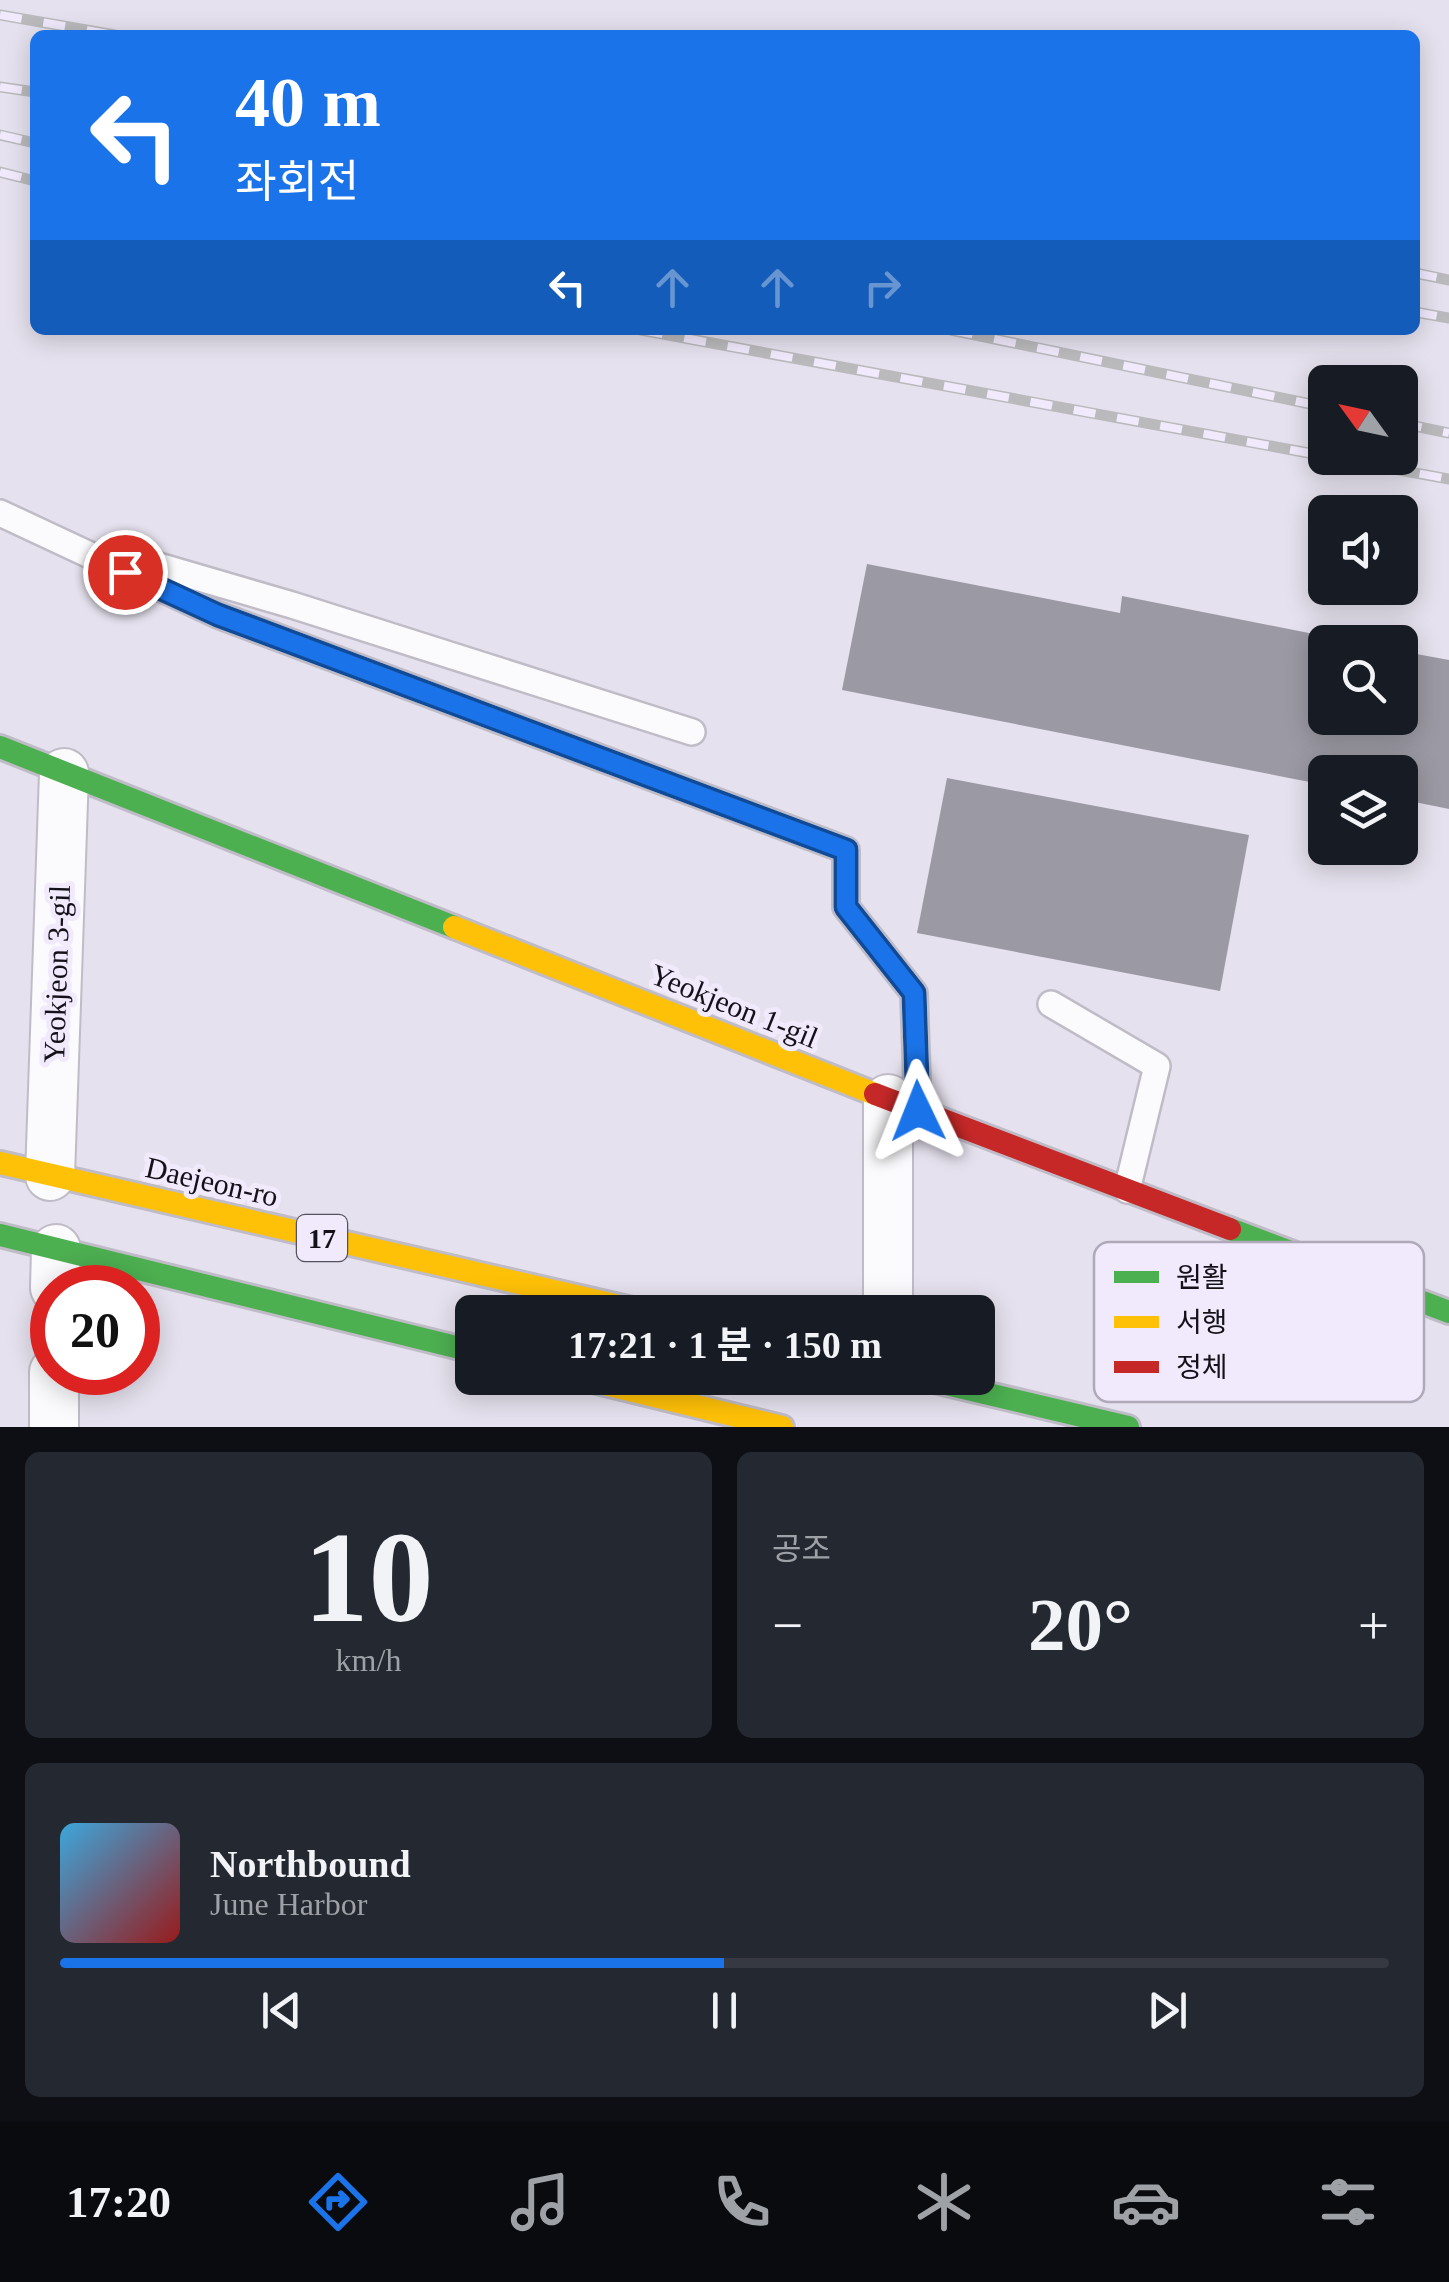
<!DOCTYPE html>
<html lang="ko">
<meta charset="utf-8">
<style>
body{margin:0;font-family:"Times New Roman","Noto Sans KR",serif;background:#242831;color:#f1f3f6;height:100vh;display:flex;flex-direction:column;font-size:38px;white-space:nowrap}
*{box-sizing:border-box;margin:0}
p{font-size:32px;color:#9ea1a6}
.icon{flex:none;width:55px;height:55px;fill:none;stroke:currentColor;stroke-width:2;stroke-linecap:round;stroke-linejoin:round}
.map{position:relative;height:1427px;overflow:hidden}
.panel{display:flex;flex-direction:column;gap:25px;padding:25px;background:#0d0f14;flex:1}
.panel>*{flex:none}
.guide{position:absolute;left:30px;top:30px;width:1390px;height:305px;border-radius:15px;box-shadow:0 5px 25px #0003;background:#1a73e8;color:#fff;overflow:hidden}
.needle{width:65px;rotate:303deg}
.tools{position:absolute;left:1308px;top:365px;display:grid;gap:20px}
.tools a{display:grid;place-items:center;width:110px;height:110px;border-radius:15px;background:#171b24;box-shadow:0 5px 25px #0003;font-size:50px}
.speed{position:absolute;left:30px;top:1265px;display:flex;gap:20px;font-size:50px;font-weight:700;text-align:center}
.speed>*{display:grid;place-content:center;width:130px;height:130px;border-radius:50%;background:#171b24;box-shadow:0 5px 25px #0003;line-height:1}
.speed .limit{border:15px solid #d22;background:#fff;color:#111}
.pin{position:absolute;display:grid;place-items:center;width:85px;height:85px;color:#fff;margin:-42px;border:5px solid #fff;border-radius:50%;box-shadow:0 2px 10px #0007}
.me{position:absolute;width:110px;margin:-55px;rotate:358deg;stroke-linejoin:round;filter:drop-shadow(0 0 8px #0008)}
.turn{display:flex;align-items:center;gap:35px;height:210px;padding:0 40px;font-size:45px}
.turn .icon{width:130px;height:130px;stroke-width:2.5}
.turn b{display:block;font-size:70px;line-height:85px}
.lanes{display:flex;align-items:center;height:95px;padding:0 40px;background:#0003;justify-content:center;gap:50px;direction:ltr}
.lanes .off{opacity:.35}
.big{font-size:75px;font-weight:700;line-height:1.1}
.panel .card{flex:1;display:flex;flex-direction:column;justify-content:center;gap:15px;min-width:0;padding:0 35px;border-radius:15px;background:#242831}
.panel .dial{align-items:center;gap:0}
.dial b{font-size:130px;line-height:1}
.song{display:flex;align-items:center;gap:30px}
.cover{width:120px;height:120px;border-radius:15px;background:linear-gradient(135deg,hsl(200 70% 55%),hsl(0 70% 35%))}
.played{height:10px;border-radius:5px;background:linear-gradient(90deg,#1a73e8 50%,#363941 50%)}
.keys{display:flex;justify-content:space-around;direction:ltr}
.heat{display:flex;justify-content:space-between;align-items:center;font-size:55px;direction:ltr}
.panel .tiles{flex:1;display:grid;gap:25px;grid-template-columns:1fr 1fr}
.card:last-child{grid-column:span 2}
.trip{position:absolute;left:455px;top:1295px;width:540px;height:100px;border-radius:15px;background:#171b24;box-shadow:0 5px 25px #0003;font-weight:700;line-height:100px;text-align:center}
.tab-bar{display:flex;height:160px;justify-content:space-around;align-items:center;background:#090b0e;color:#9ea1a6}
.tab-bar .icon{width:70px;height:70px}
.tab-bar .active{color:#1a73e8}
.tab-bar b{font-size:45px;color:#f1f3f6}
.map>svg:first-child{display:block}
.building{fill:#9b99a3}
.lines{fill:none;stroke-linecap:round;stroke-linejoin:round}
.lane-casing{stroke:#c0bcc7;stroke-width:30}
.street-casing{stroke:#c0bcc7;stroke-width:52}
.fast-casing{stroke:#c0bcc7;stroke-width:28}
.slow-casing{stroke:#c0bcc7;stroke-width:28}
.jam-casing{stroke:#c0bcc7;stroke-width:28}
.lane{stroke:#fbfafc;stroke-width:25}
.street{stroke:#fbfafc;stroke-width:48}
.fast{stroke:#4caf50;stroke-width:22}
.slow{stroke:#ffc107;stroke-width:22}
.jam{stroke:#c62828;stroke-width:22}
.rail-casing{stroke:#bababd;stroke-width:11}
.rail{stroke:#f1eafd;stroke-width:8;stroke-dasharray:22;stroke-linecap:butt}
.route-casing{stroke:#114b97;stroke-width:25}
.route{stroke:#1a73e8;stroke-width:18}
.labels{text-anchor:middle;stroke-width:10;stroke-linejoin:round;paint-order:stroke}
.shield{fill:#f1eafd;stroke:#56525d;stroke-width:2.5}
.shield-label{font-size:28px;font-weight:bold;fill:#141119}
.street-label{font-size:30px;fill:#141119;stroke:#f1eafd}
.key{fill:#f1eafd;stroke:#afa9b9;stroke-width:2.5}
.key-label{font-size:28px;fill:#141119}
</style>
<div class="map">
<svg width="1449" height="1427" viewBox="0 0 1449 1427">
<rect width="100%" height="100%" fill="#e5e1ee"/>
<!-- building -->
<g class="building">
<polygon points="867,564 1120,613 1122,596 1349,641 1349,642 1325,642 1325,718 1400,718 1400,651 1449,660 1449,809 1400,799 1400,772 1325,772 1325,785 842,690"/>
<polygon points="947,778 1249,835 1220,991 917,933"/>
</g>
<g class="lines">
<!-- lane casing -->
<g class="lane-casing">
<g id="lane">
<polyline points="0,513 218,615 846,850 846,907 914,993 918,1111"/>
<polyline points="114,553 292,605 692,732"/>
<polyline points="1051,1004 1157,1066 1127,1190"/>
</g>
</g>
<!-- street casing -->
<g class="street-casing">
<g id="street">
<polyline points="50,1176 64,773"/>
<polyline points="55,1288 56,1249"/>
<polyline points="888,1312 888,1099"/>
<polyline points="54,1427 54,1372"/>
</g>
</g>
<!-- fast casing -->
<g class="fast-casing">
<g id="fast">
<polyline points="0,747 454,927"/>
<polyline points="1230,1229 1449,1312"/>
<polyline points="0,1235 472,1351"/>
<polyline points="921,1378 1128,1427"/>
</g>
</g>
<!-- slow casing -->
<g class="slow-casing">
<g id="slow">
<polyline points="454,927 875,1094"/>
<polyline points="0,1163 645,1312"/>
<polyline points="580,1378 782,1427"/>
</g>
</g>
<!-- jam casing -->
<g class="jam-casing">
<polyline id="jam" points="875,1094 1230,1229"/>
</g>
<!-- lane -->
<use href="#lane" class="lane"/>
<!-- street -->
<use href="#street" class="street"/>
<!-- fast -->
<use href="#fast" class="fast"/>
<!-- slow -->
<use href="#slow" class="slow"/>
<!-- jam -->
<use href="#jam" class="jam"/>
<!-- rail casing -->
<g class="rail-casing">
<g id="rail">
<polyline points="0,15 115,35"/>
<polyline points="0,87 35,92"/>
<polyline points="0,135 35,143"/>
<polyline points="0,172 35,181"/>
<polyline points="1415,273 1449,280"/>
<polyline points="1415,312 1449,318"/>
<polyline points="641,330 1325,456"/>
<polyline points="951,330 1325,407"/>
<polyline points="1400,423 1449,433"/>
<polyline points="1333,458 1449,479"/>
</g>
</g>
<!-- rail -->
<use href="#rail" class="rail"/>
</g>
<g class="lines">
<!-- route casing -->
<g class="route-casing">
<polyline id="route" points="125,572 218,615 846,850 846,907 914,993 918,1111"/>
</g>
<!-- route -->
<use href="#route" class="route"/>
</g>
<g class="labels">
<!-- shield labels -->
<rect class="shield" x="297" y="1215" width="50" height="46" rx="8"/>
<g class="shield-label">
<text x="322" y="1248">17</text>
</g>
<!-- street labels -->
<g class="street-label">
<text transform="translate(57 974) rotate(-88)" y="10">Yeokjeon 3-gil</text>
<text transform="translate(734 1006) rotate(22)" y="10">Yeokjeon 1-gil</text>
<text transform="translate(212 1182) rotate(13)" y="10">Daejeon-ro</text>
</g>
</g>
<!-- legend -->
<rect x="1094" y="1242" width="330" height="160" rx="15" class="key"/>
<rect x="1114" y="1271" width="45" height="12" fill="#4caf50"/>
<rect x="1114" y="1316" width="45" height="12" fill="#ffc107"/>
<rect x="1114" y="1361" width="45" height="12" fill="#c62828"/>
<g class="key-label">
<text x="1176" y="1287">원활</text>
<text x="1176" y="1332">서행</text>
<text x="1176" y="1377">정체</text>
</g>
</svg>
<div class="tools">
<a><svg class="needle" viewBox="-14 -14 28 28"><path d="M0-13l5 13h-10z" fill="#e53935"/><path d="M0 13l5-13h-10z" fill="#9ea1a6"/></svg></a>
<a><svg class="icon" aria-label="sound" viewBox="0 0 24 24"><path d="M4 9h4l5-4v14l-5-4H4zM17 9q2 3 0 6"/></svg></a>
<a><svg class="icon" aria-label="search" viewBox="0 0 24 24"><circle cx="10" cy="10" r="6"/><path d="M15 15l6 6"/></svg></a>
<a><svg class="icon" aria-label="layers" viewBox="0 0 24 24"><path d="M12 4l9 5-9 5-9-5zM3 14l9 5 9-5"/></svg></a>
</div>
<div class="speed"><div class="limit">20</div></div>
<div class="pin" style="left:125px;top:572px;background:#d93025"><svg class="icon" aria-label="arrive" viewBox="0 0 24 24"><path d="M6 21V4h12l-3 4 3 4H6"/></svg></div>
<svg class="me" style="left:918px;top:1111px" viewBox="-20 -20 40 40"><path d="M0-17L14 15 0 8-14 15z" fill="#1a73e8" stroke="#fff" stroke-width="4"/></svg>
<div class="trip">17:21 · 1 분 · 150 m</div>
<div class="guide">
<div class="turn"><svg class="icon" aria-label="left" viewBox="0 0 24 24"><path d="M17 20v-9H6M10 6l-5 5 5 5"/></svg><div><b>40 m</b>좌회전</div></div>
<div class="lanes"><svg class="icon" aria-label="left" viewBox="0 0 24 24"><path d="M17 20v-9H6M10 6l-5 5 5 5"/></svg><svg class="icon off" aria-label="ahead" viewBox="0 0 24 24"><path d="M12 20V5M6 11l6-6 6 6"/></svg><svg class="icon off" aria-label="ahead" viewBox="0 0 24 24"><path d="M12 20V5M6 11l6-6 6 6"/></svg><svg class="icon off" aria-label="right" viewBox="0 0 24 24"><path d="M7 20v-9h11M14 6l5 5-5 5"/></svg></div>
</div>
</div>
<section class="panel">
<div class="tiles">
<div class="card dial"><b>10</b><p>km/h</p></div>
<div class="card"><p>공조</p>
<div class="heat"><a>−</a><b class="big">20°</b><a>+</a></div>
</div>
<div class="card">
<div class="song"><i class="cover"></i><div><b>Northbound</b><p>June Harbor</p></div></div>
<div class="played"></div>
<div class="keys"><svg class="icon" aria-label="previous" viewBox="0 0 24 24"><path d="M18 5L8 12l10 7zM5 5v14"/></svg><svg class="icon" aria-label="pause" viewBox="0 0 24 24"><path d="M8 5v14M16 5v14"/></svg><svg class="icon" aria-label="next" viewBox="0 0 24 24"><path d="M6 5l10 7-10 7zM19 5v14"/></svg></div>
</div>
</div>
</section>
<nav class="tab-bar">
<b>17:20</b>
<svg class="icon active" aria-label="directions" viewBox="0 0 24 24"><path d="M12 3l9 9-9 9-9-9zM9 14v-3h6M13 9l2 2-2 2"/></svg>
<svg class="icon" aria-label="music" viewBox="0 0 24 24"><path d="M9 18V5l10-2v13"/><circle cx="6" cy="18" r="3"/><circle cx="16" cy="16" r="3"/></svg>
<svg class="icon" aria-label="phone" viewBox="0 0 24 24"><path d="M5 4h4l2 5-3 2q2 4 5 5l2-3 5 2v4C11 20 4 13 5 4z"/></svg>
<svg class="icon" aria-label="climate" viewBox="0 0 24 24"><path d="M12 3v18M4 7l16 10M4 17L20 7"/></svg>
<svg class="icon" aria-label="car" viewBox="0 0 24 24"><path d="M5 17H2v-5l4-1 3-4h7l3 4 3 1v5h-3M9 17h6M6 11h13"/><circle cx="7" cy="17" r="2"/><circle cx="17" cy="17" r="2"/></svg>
<svg class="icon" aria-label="filters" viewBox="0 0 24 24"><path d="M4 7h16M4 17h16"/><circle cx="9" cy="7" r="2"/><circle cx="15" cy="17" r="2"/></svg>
</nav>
